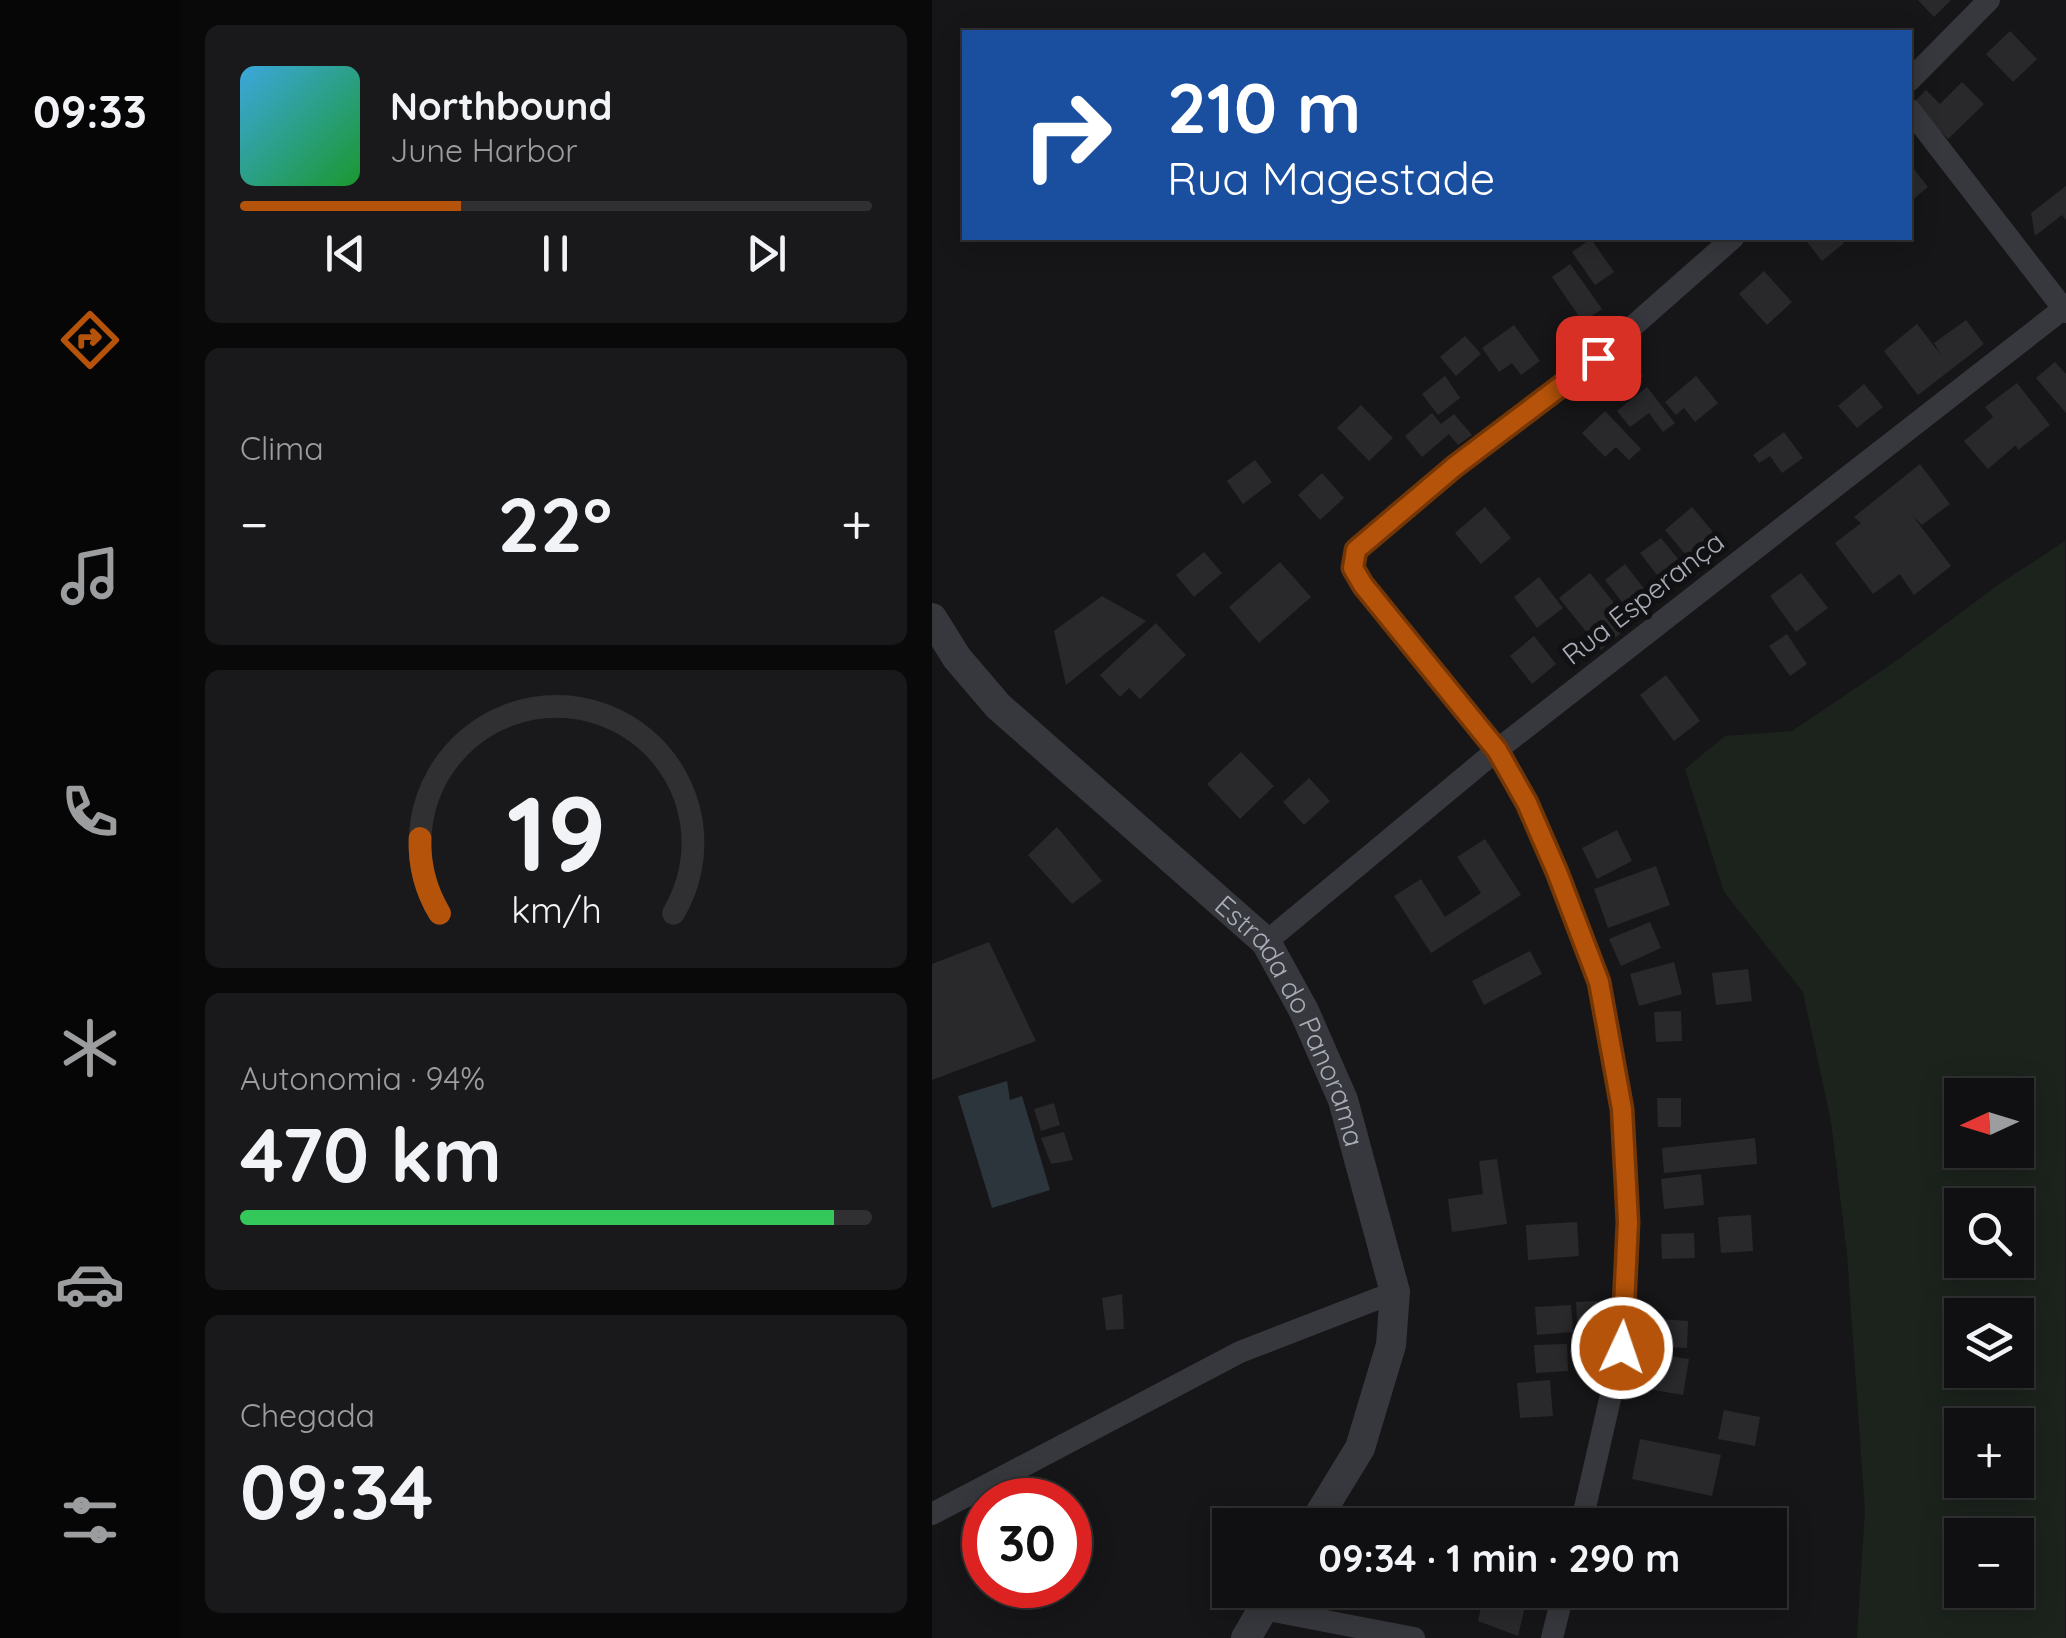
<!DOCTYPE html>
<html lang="pt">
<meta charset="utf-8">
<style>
body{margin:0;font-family:Quicksand,sans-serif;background:#19191b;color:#f1f3f6;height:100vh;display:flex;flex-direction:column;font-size:38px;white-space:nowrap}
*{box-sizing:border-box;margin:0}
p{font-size:32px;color:#9c9d9f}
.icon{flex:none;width:55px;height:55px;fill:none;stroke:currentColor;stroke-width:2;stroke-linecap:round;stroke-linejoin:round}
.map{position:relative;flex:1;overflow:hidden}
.drawer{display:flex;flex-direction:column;gap:25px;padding:25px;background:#09090a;width:752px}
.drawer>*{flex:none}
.guide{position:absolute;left:30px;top:30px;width:950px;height:210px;border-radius:0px;box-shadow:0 5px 25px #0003,0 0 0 2px #303032;background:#1a4fa0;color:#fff;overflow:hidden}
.needle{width:65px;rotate:266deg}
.tools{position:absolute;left:1012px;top:1078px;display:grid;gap:20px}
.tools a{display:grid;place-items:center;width:90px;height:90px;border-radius:0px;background:#101012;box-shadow:0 5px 25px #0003,0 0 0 2px #303032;font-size:50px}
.speed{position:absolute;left:30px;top:1478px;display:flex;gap:20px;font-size:50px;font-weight:700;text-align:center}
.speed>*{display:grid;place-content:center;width:130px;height:130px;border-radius:50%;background:#101012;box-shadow:0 5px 25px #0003,0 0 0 2px #303032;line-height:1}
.speed .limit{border:15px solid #d22;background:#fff;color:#111}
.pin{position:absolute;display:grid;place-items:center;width:85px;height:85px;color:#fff;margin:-42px;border-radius:20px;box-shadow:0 5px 15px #0006}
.me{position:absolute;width:110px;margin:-55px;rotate:3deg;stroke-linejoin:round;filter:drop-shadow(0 0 8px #0008)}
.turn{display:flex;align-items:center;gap:35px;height:210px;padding:0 40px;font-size:45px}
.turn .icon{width:130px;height:130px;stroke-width:2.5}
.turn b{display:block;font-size:70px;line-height:85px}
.big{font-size:75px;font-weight:800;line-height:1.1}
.drawer .widget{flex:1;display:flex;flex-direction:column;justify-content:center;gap:15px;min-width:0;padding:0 35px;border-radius:15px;background:#19191b}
.drawer .dial{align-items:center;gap:0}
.dial svg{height:260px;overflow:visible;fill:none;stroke:#303032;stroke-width:7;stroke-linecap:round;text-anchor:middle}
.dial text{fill:#f1f3f6;stroke:none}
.song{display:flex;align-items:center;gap:30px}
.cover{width:120px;height:120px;border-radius:15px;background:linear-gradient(135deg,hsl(200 70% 55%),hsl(130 70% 35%))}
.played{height:10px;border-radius:5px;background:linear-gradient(90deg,#b45309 35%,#303032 35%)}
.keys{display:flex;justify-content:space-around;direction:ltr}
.heat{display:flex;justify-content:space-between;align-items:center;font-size:55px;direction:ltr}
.charge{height:15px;border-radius:8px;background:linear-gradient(90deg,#34c759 94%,#303032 0)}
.trip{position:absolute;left:280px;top:1508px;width:575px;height:100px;border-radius:0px;background:#101012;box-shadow:0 5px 25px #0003,0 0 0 2px #303032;font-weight:800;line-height:100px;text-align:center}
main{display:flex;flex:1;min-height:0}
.tabs{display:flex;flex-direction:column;width:180px;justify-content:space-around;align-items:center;background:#060607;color:#9c9d9f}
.tabs .icon{width:70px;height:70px}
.tabs .active{color:#b45309}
.tabs b{font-size:45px;color:#f1f3f6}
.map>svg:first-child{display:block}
.green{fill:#1c231d;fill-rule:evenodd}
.water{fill:#2c353c}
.building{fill:#29292c}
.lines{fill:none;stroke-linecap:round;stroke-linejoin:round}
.minor{stroke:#37383d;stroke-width:22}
.tertiary{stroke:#37383d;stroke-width:30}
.route-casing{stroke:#753606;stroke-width:25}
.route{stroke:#b45309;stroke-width:18}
.labels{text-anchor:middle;stroke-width:10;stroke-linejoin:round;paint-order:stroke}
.street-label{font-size:28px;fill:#a8adb8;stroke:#111113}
</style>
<main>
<nav class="tabs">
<b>09:33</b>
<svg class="icon active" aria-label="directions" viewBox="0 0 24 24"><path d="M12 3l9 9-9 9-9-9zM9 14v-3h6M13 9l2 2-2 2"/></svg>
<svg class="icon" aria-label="music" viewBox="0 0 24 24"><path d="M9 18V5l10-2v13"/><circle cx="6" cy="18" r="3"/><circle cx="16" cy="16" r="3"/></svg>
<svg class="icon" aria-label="phone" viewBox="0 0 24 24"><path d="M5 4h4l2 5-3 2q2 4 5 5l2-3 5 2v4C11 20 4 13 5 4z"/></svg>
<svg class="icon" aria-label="climate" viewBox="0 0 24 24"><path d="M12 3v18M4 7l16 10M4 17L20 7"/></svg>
<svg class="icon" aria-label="car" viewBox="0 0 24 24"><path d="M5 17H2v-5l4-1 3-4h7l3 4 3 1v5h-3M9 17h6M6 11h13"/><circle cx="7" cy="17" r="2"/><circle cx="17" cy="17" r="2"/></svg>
<svg class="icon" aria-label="filters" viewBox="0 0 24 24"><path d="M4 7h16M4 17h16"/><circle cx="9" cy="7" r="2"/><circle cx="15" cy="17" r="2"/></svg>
</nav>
<section class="drawer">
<div class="widget">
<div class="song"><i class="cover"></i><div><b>Northbound</b><p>June Harbor</p></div></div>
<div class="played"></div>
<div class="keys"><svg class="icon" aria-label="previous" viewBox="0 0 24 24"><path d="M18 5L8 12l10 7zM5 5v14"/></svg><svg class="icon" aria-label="pause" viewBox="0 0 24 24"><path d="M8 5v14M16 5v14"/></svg><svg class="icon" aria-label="next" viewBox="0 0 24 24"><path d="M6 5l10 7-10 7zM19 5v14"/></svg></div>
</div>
<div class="widget"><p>Clima</p>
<div class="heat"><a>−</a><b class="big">22°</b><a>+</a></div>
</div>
<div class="widget dial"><svg viewBox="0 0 100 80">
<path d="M14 69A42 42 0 1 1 86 69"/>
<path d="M14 69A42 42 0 0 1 8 46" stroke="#b45309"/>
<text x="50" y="56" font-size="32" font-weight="700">19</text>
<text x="50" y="72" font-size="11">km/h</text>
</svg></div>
<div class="widget"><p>Autonomia · 94%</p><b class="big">470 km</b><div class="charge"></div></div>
<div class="widget"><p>Chegada</p><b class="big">09:34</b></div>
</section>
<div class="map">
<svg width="1134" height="1638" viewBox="0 0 1134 1638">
<rect width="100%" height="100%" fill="#161618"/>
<!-- green -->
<path class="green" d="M 1133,541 L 1133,1638 L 925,1638 L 933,1510 L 915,1254 L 899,1121 L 871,992 L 792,892 L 753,769 L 793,736 L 860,731 L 964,661 L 1066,585 ZM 1030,1095 L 1085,1095 L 1085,1150 L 1030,1150 ZM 1030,1205 L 1085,1205 L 1085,1260 L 1030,1260 ZM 1030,1315 L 1085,1315 L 1085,1370 L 1030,1370 ZM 1030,1425 L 1085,1425 L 1085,1480 L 1030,1480 ZM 1085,1535 L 1085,1590 L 1030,1590 L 1030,1535 Z"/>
<!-- water -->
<polygon class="water" points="75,1081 78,1100 90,1096 118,1190 60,1208 26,1096"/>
<!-- building -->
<g class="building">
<polygon points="986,0 1019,0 1002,17"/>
<polygon points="1078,31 1105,59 1081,82 1054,54"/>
<polygon points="1030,82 1052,104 1016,139 981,103 994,90 1008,104"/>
<polygon points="978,164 996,187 978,202"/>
<polygon points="1134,186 1134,220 1130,215 1103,236 1099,213"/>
<polygon points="872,238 907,238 912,243 890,261"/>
<polygon points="659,239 682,272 663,285 640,252"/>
<polygon points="638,264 670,309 651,322 620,277"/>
<polygon points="832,271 860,302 835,325 807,294"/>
<polygon points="1034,320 1052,344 986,395 952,351 985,324 1009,355 1002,343"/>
<polygon points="582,325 608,361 589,375 580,363 567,372 550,348"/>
<polygon points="533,336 549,354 524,376 508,357"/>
<polygon points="692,354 711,376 701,385 682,363"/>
<polygon points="1123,362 1134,374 1134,413 1104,378"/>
<polygon points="513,376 528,398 506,415 490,394"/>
<polygon points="764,376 786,403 763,422 752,408 744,415 733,402"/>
<polygon points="1085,383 1118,425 1086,450 1084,445 1056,469 1032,441 1061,417 1053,407"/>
<polygon points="932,384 951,407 925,428 906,406"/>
<polygon points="715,387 743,423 731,432 717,413 698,427 685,411"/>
<polygon points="429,405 461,438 437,461 405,428"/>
<polygon points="673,411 709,449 697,460 684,447 673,457 650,433"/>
<polygon points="500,413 509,424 522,414 540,435 526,445 517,434 490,457 473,436"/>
<polygon points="852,432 871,458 850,473 838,456 827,463 821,455"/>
<polygon points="323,460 340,482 311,504 295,481"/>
<polygon points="988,464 1018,504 990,525 980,515 1019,566 982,595 968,574 941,594 903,543 929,523 922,517"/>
<polygon points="390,473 412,498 388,520 366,495"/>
<polygon points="553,507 579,538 549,564 523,533"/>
<polygon points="760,507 786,538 759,561 733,530"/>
<polygon points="729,538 746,559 725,575 708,553"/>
<polygon points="272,552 290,573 262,597 244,575"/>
<polygon points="348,562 379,597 327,643 297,607"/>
<polygon points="693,564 713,590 693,606 673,580"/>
<polygon points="658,573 699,624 669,650 627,598"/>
<polygon points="869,573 896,608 864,632 838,596"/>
<polygon points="607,577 631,608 605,628 582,597"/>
<polygon points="170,596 214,621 134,685 122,631"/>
<polygon points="224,623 254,655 208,699 197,688 188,697 168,675"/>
<polygon points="855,634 875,664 858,676 837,646"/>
<polygon points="602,636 624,664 600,684 578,656"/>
<polygon points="734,675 768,721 742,741 708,695"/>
<polygon points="309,752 342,786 308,819 275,784"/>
<polygon points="377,778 398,801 372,825 351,802"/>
<polygon points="125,827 170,881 140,904 96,855"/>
<polygon points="685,830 700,861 665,879 650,848"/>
<polygon points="553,839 589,895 499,953 462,896 489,879 513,917 549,893 525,857"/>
<polygon points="724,866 738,905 676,928 662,889"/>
<polygon points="718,922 729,948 689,966 677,939"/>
<polygon points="57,942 104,1041 0,1080 0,964"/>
<polygon points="598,951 610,974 552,1005 540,981"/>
<polygon points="742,962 750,994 707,1006 698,974"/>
<polygon points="816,969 820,1001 784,1005 780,973"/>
<polygon points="749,1011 750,1041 724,1042 722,1012"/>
<polygon points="725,1098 749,1098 749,1127 726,1127"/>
<polygon points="122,1103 128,1125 109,1131 102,1109"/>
<polygon points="132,1132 141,1160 119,1164 109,1138"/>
<polygon points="823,1138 825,1164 732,1173 730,1148"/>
<polygon points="565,1159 575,1224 520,1232 516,1199 551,1194 547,1161"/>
<polygon points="769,1174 772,1205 732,1209 729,1179"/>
<polygon points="819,1215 821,1251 789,1253 786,1217"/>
<polygon points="645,1222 647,1256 596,1260 594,1225"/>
<polygon points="762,1233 763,1258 730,1259 729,1234"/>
<polygon points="190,1294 192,1329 174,1330 170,1298"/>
<polygon points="665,1301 667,1337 646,1338 644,1302"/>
<polygon points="639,1305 641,1332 605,1335 603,1307"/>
<polygon points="727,1319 756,1321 755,1348 726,1347"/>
<polygon points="635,1344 636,1371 604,1373 602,1345"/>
<polygon points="704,1351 757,1359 751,1395 698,1386"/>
<polygon points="618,1380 621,1416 588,1418 585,1383"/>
<polygon points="792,1410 828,1417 823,1446 786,1439"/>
<polygon points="708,1439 789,1455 780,1496 700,1479"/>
<polygon points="553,1590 597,1590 586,1636 546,1621"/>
</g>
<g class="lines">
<!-- minor -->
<g class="minor">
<polyline points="978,80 1057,0"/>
<polyline points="978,110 1134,312"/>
<polyline points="334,942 565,750 1131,309"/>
<polyline points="0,1514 308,1352 463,1292"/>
<polyline points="649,1525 690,1347 696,1221 690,1109 667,983 625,872 595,803 565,750 431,585 421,568 424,550 522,467 665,358 801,238"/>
<polyline points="331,1609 482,1638"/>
<polyline points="620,1638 632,1590"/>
</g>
<!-- tertiary -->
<g class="tertiary">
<path id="s1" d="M 0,618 L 25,658 L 66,706 L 334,942 L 372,1011 L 411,1100 L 463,1292 L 459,1345 L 428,1448 L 381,1525"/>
<polyline points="314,1638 342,1590"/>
</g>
</g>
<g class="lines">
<!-- route casing -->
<g class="route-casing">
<polyline id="route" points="666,358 522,467 424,550 421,568 431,585 565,750 595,803 625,872 667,982 690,1109 696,1222 690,1348"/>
</g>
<!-- route -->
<use href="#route" class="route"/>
</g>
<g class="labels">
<!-- street labels -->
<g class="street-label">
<text transform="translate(711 598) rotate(-38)" y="10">Rua Esperança</text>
<text dy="10" stroke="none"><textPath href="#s1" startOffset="548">Estrada do Panorama</textPath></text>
</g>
</g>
</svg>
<div class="tools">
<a><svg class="needle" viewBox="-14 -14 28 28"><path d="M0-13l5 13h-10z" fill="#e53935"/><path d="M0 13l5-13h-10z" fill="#9c9d9f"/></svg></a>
<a><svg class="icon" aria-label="search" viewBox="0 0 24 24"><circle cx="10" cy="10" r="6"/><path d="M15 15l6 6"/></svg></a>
<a><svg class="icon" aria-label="layers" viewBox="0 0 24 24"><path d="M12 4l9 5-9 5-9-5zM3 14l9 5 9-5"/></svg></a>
<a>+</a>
<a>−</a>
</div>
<div class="speed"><div class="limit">30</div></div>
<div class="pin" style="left:666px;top:358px;background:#d93025"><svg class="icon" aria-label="arrive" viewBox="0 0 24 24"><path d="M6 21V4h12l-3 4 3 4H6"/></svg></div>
<svg class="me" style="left:690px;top:1348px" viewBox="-20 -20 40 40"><circle r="17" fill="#b45309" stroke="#fff" stroke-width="3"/><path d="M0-11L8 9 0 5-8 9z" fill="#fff"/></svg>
<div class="trip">09:34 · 1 min · 290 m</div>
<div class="guide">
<div class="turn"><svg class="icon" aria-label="right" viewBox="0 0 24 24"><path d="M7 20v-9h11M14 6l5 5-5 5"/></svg><div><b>210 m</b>Rua Magestade</div></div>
</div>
</div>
</main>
